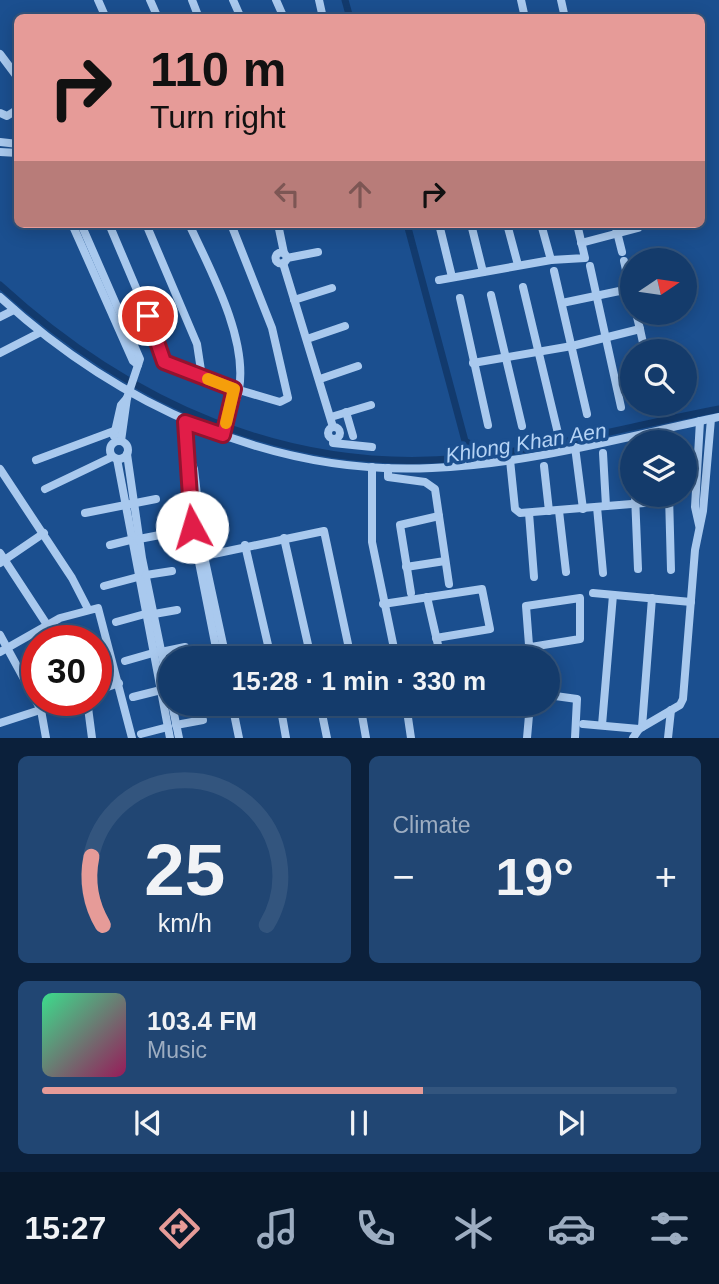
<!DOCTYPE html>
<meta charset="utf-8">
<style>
body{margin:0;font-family:Arial,sans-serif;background:#214673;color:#f1f3f6;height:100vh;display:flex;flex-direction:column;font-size:26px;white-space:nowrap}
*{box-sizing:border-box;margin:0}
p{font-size:23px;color:#9dadc1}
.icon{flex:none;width:38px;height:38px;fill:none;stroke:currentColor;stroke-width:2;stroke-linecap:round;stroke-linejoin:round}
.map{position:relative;height:738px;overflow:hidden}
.details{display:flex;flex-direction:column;gap:18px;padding:18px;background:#0b203b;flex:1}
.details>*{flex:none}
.guide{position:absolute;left:14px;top:14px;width:691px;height:214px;border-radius:10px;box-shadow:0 4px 18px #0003,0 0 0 2px #33557e;background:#e69b98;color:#111;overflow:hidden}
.needle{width:46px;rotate:77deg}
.controls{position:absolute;left:620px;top:248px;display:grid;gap:14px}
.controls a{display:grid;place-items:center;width:77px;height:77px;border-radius:50%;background:#143b6b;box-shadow:0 4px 18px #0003,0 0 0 2px #33557e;font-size:35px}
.speed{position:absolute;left:21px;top:625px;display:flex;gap:14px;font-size:35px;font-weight:700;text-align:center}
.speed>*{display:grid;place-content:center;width:91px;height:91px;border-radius:50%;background:#143b6b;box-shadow:0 4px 18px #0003,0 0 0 2px #33557e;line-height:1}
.speed .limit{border:10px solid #d22;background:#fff;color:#111}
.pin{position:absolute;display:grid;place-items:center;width:60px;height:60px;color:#fff;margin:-30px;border:4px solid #fff;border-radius:50%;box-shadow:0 2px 7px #0007}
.me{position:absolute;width:77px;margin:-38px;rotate:354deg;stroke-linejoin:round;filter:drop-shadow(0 0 5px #0008)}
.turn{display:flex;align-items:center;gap:24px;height:147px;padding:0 21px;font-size:32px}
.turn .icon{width:91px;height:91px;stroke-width:2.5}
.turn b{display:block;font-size:49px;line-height:60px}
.lanes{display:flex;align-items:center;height:66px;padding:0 21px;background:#0003;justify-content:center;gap:35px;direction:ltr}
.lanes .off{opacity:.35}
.big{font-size:52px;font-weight:800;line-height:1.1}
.details .tile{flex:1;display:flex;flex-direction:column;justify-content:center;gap:10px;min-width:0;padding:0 24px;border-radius:10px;background:#214673}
.details .dial{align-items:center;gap:0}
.dial svg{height:182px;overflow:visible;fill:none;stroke:#33557e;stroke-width:7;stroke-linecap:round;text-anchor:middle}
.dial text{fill:#f1f3f6;stroke:none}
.song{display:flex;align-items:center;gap:21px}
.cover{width:84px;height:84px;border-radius:10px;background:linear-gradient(135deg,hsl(150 70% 55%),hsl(330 70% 35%))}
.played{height:7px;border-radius:4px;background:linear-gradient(90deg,#e69b98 60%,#33557e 60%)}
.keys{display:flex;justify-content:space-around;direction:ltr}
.heat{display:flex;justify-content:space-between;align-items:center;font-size:38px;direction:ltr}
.details .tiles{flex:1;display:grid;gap:18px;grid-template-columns:1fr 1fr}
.tile:last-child{grid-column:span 2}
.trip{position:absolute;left:158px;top:646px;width:402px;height:70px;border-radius:35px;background:#143b6b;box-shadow:0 4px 18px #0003,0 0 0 2px #33557e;font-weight:800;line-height:70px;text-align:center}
.tab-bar{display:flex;height:112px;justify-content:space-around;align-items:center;background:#08182b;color:#9dadc1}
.tab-bar .icon{width:49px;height:49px}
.tab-bar .selected{color:#e69b98}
.tab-bar b{font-size:32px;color:#f1f3f6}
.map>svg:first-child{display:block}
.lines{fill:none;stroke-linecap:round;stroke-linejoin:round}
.canal{stroke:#123a6d;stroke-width:7}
.minor{stroke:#a9c9ee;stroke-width:8}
.route-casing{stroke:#92132f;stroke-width:18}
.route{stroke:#e11d48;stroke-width:12}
.slow{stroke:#f59e0b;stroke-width:12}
.labels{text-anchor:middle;stroke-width:7;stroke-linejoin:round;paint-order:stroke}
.water-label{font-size:21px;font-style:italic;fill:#b5d3f5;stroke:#1b4f8f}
</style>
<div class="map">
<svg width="719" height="738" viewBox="0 0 719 738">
<rect width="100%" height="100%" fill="#1b4f8f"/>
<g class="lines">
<!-- canal -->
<g class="canal">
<polyline points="345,0 350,18"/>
<polyline points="407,224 465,441 490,456"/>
<path d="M 0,285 C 128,402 286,475 463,458 C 549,449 634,425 719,409"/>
</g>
<!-- minor -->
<g class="minor">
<polyline points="98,0 106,18"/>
<polyline points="150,0 158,18"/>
<polyline points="192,0 199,18"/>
<polyline points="233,0 241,18"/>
<polyline points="276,0 284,18"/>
<polyline points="319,0 323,18"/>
<polyline points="521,0 525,18"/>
<polyline points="561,0 565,18"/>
<polyline points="0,54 18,78"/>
<polyline points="0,113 7,116 18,109"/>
<polyline points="0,142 18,144"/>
<polyline points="0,152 18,153"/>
<polyline points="72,224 133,361 138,365"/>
<polyline points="81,224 140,359 127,398 121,441"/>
<polyline points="109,224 148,316 164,362 234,389"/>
<polyline points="146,224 197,344 202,377"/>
<path d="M 189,224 C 210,269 248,339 239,389 C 236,406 226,419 223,435"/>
<polyline points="231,224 272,328 288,398 280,402 239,390"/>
<polyline points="278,224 284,253"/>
<polyline points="439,224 452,277"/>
<polyline points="471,224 483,272"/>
<polyline points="507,224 518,265"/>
<polyline points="541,224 551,260"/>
<polyline points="615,224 622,252"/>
<polyline points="581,243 638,228"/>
<circle cx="281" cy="258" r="5.5"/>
<polyline points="287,258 318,252"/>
<polyline points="624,261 632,297"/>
<polyline points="283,263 333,427"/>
<polyline points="590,266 621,407"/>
<polyline points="554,271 587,414"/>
<polyline points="439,280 551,260 585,258 577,224"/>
<polyline points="523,287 562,450"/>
<polyline points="491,295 522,426"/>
<path d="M 0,297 C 117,404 270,476 432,468 C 529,464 625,437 719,417"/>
<polyline points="460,298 488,425"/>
<polyline points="294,300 332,288"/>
<polyline points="562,303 629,289"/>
<polyline points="0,317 14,310"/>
<polyline points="640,329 645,352"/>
<polyline points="307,339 345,326"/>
<polyline points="0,353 39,333"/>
<polyline points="473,363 572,346 640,329 636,313"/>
<polyline points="320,379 358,366"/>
<polyline points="346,412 353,436"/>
<polyline points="331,417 371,405"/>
<path d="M 185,422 C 185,439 187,453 194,469 L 204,556 L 226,658"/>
<circle cx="334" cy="433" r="6"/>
<polyline points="114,436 121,405 127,398"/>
<polyline points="667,440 667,443"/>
<circle cx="119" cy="450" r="9"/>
<polyline points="333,443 372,447"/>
<polyline points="575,447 583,509"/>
<polyline points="603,453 606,506"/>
<polyline points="127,454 142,558 170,694"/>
<polyline points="117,459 170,738"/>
<polyline points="188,459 186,464 192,527 218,658"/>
<polyline points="36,460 114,431"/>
<polyline points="510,460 515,509 520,513 669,501"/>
<polyline points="544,466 549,511"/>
<polyline points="372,467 372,542 396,658"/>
<polyline points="388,468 388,477 425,482 435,489 449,584"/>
<polyline points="0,469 72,578 88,609"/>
<polyline points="45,489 112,457"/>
<polyline points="635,495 638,569"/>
<polyline points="669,495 671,570"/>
<polyline points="597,507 603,573"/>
<polyline points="559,511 566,572"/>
<polyline points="85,513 156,499"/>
<polyline points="529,513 534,577"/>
<polyline points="699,525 695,507 700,421"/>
<polyline points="284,538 311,658"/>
<polyline points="139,539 165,534"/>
<polyline points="110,545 130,540"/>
<polyline points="245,545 271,658"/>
<polyline points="0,553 57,640"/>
<polyline points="204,556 324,531 351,658"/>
<polyline points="0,563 44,533"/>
<polyline points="406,567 445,561"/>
<polyline points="146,575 172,571"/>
<polyline points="104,586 138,577"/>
<polyline points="411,593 400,525 439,516"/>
<polyline points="593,593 691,602"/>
<polyline points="427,597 441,658"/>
<polyline points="383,604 482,589 490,629 436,638"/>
<polyline points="154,614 177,610"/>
<polyline points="116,622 145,614"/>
<polyline points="0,635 41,710 46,738"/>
<polyline points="0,652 60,618 98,608 132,738"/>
<polyline points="161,652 185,647"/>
<polyline points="318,658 350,651"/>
<polyline points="530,658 526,606 580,598 580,639 531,647"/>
<polyline points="125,661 153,653"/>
<polyline points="96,691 119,683"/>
<polyline points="548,695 577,699 575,738"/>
<polyline points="133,697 161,690"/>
<polyline points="87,700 92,738"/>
<polyline points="172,704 179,738"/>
<polyline points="232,704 239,738"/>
<polyline points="280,704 286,738"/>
<polyline points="320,704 327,738"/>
<polyline points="360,704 366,738"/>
<polyline points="406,704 411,738"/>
<polyline points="0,723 71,700"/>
<polyline points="583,724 639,729"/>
<polyline points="176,725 203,720"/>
<polyline points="602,725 613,595"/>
<polyline points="642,727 652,598"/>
<polyline points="141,734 168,727"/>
<polyline points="527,738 530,704"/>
<polyline points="633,738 639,729 680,705 683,699 695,550 703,511 711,419"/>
<polyline points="668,738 671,710"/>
</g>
</g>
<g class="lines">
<!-- route casing -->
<g class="route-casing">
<polyline id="route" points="148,316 164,362 234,389 223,435 185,422 192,527"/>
</g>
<!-- route -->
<use href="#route" class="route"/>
<!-- slow -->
<polyline class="slow" points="208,379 234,389 226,423"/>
</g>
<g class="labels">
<!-- water labels -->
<g class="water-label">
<text transform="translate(526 443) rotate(-9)" y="7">Khlong Khan Aen</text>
</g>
</g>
</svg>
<div class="controls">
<a><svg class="needle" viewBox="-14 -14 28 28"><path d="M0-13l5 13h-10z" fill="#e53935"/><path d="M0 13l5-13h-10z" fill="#9dadc1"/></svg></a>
<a><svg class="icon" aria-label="search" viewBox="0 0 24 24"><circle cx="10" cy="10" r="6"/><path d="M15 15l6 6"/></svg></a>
<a><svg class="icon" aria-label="layers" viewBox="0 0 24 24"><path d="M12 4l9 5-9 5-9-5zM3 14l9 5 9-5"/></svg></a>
</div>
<div class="speed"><div class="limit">30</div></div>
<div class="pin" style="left:148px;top:316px;background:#d93025"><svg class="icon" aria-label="arrive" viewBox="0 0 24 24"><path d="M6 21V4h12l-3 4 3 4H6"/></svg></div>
<svg class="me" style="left:192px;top:527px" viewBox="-20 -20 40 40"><circle r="19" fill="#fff"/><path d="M0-13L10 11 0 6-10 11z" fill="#e11d48"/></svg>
<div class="trip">15:28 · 1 min · 330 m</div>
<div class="guide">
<div class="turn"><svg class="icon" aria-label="right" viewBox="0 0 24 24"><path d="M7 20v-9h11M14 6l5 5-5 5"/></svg><div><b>110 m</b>Turn right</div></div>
<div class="lanes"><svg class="icon off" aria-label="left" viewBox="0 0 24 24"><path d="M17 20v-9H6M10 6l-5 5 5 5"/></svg><svg class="icon off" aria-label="ahead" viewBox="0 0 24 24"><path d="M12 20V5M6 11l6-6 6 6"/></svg><svg class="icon" aria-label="right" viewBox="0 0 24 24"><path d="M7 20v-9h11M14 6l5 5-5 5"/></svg></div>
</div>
</div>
<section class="details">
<div class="tiles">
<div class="tile dial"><svg viewBox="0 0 100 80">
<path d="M14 69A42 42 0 1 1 86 69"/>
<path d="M14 69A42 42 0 0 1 9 39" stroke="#e69b98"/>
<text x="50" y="56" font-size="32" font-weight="700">25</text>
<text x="50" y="72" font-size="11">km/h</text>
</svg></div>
<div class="tile"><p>Climate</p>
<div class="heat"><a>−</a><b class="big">19°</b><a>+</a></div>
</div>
<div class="tile">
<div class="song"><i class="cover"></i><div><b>103.4 FM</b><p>Music</p></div></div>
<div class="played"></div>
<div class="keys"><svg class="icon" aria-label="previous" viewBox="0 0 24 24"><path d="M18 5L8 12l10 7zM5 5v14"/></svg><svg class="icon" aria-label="pause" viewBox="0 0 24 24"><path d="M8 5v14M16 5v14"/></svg><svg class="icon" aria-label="next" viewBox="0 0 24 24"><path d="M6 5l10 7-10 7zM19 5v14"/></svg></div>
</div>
</div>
</section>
<nav class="tab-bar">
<b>15:27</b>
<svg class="icon selected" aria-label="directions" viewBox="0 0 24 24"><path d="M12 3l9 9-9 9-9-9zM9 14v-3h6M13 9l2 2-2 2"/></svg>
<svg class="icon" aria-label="music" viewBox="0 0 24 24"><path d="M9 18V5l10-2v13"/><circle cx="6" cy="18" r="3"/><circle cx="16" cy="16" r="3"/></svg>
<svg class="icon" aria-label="phone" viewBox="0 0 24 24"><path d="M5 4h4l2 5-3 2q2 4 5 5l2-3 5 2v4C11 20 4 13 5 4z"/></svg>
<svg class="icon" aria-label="climate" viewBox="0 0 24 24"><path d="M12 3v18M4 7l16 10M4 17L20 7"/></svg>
<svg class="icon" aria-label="car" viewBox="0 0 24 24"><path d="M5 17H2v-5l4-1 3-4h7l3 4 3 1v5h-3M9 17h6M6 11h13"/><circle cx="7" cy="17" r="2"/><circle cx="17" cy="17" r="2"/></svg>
<svg class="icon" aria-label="filters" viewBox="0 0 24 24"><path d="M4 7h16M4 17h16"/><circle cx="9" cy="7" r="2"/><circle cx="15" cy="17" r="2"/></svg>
</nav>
